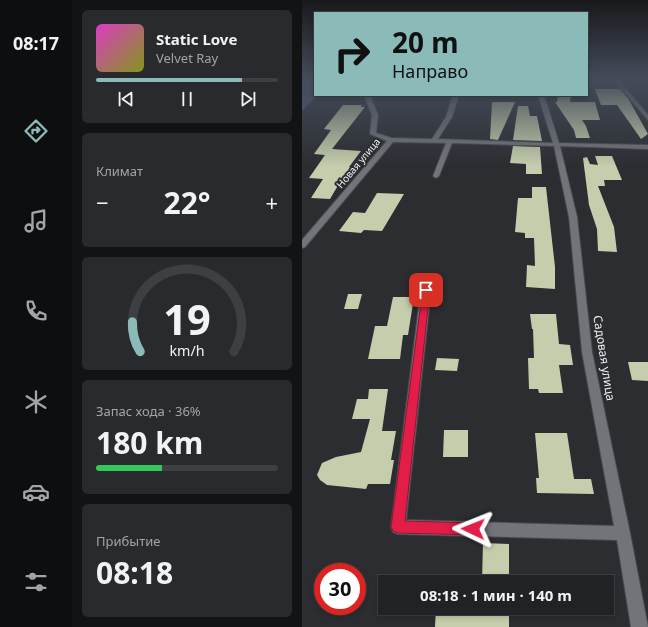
<!DOCTYPE html>
<html lang="ru">
<meta charset="utf-8">
<style>
body{margin:0;font-family:"Noto Sans",sans-serif;background:#282a2d;color:#f1f3f6;height:100vh;display:flex;flex-direction:column;font-size:15px;white-space:nowrap}
*{box-sizing:border-box;margin:0}
p{font-size:13px;color:#a2a4a7}
.icon{flex:none;width:22px;height:22px;fill:none;stroke:currentColor;stroke-width:2;stroke-linecap:round;stroke-linejoin:round}
.map{position:relative;flex:1;overflow:hidden}
.panel{display:flex;flex-direction:column;gap:10px;padding:10px;background:#121314;width:230px}
.panel>*{flex:none}
.top-card{position:absolute;left:12px;top:12px;width:274px;height:84px;border-radius:0px;box-shadow:0 2px 6px #0003,0 0 0 1px #3d3f42;background:#8bbbb9;color:#111;overflow:hidden}
.speed{position:absolute;left:12px;top:563px;display:flex;gap:8px;font-size:20px;font-weight:700;text-align:center}
.speed>*{display:grid;place-content:center;width:52px;height:52px;border-radius:50%;background:#202225;box-shadow:0 2px 6px #0003,0 0 0 1px #3d3f42;line-height:1}
.speed .limit{border:6px solid #d22;background:#fff;color:#111}
.pin{position:absolute;display:grid;place-items:center;width:34px;height:34px;color:#fff;margin:-17px;border-radius:8px;box-shadow:0 2px 6px #0006}
.me{position:absolute;width:44px;margin:-22px;rotate:272deg;stroke-linejoin:round;filter:drop-shadow(0 0 3px #0008)}
.turn{display:flex;align-items:center;gap:14px;height:84px;padding:0 12px;font-size:18px}
.turn .icon{width:52px;height:52px;stroke-width:2.5}
.turn b{display:block;font-size:28px;line-height:34px}
.big{font-size:30px;font-weight:700;line-height:1.1}
.panel .tile{flex:1;display:flex;flex-direction:column;justify-content:center;gap:6px;min-width:0;padding:0 14px;border-radius:6px;background:#282a2d}
.panel .dial{align-items:center;gap:0}
.dial svg{height:104px;overflow:visible;fill:none;stroke:#3d3f42;stroke-width:7;stroke-linecap:round;text-anchor:middle}
.dial text{fill:#f1f3f6;stroke:none}
.song{display:flex;align-items:center;gap:12px}
.cover{width:48px;height:48px;border-radius:6px;background:linear-gradient(135deg,hsl(310 70% 55%),hsl(70 70% 35%))}
.played{height:4px;border-radius:2px;background:linear-gradient(90deg,#8bbbb9 80%,#3d3f42 80%)}
.keys{display:flex;justify-content:space-around;direction:ltr}
.heat{display:flex;justify-content:space-between;align-items:center;font-size:22px;direction:ltr}
.charge{height:6px;border-radius:3px;background:linear-gradient(90deg,#34c759 36%,#3d3f42 0)}
.trip{position:absolute;left:76px;top:575px;width:236px;height:40px;border-radius:0px;background:#202225;box-shadow:0 2px 6px #0003,0 0 0 1px #3d3f42;font-weight:700;line-height:40px;text-align:center}
main{display:flex;flex:1;min-height:0}
.dock{display:flex;flex-direction:column;width:72px;justify-content:space-around;align-items:center;background:#0d0e0f;color:#a2a4a7}
.dock .icon{width:28px;height:28px}
.dock .selected{color:#8bbbb9}
.dock b{font-size:18px;color:#f1f3f6}
.map>svg:first-child{display:block}
.forest{fill:#4e5b76}
.building{fill:#c5ceac}
.lines{fill:none;stroke-linecap:round;stroke-linejoin:round}
.street-casing{stroke:#48494d;stroke-width:2}
.street{fill:#727479;fill-rule:evenodd}
.route{fill:#e11d48;stroke:#92132f}
.labels{text-anchor:middle;stroke-width:4;stroke-linejoin:round;paint-order:stroke}
.far-street-label{font-size:10px;fill:#eeeff2;stroke:#2b2d31}
.street-label{font-size:12px;fill:#eeeff2;stroke:#2b2d31}
</style>
<main>
<nav class="dock">
<b>08:17</b>
<svg class="icon selected" aria-label="directions" viewBox="0 0 24 24"><path d="M12 3l9 9-9 9-9-9zM9 14v-3h6M13 9l2 2-2 2"/></svg>
<svg class="icon" aria-label="music" viewBox="0 0 24 24"><path d="M9 18V5l10-2v13"/><circle cx="6" cy="18" r="3"/><circle cx="16" cy="16" r="3"/></svg>
<svg class="icon" aria-label="phone" viewBox="0 0 24 24"><path d="M5 4h4l2 5-3 2q2 4 5 5l2-3 5 2v4C11 20 4 13 5 4z"/></svg>
<svg class="icon" aria-label="climate" viewBox="0 0 24 24"><path d="M12 3v18M4 7l16 10M4 17L20 7"/></svg>
<svg class="icon" aria-label="car" viewBox="0 0 24 24"><path d="M5 17H2v-5l4-1 3-4h7l3 4 3 1v5h-3M9 17h6M6 11h13"/><circle cx="7" cy="17" r="2"/><circle cx="17" cy="17" r="2"/></svg>
<svg class="icon" aria-label="filters" viewBox="0 0 24 24"><path d="M4 7h16M4 17h16"/><circle cx="9" cy="7" r="2"/><circle cx="15" cy="17" r="2"/></svg>
</nav>
<section class="panel">
<div class="tile">
<div class="song"><i class="cover"></i><div><b>Static Love</b><p>Velvet Ray</p></div></div>
<div class="played"></div>
<div class="keys"><svg class="icon" aria-label="previous" viewBox="0 0 24 24"><path d="M18 5L8 12l10 7zM5 5v14"/></svg><svg class="icon" aria-label="pause" viewBox="0 0 24 24"><path d="M8 5v14M16 5v14"/></svg><svg class="icon" aria-label="next" viewBox="0 0 24 24"><path d="M6 5l10 7-10 7zM19 5v14"/></svg></div>
</div>
<div class="tile"><p>Климат</p>
<div class="heat"><a>−</a><b class="big">22°</b><a>+</a></div>
</div>
<div class="tile dial"><svg viewBox="0 0 100 80">
<path d="M14 69A42 42 0 1 1 86 69"/>
<path d="M14 69A42 42 0 0 1 8 46" stroke="#8bbbb9"/>
<text x="50" y="56" font-size="32" font-weight="700">19</text>
<text x="50" y="72" font-size="11">km/h</text>
</svg></div>
<div class="tile"><p>Запас хода · 36%</p><b class="big">180 km</b><div class="charge"></div></div>
<div class="tile"><p>Прибытие</p><b class="big">08:18</b></div>
</section>
<div class="map">
<svg width="346" height="627" viewBox="0 0 346 627">
<rect width="100%" height="100%" fill="#2b2d31"/>
<!-- forest -->
<polygon class="forest" points="0,79 13,79 13,95 15,95 0,111"/>
<!-- building -->
<g class="building">
<polygon points="293,89 318,89 327,100 346,134 339,139 315,105 299,105"/>
<polygon points="256,95 269,95 268,102 293,102 298,120 280,120 284,126 288,138 274,138 272,130 253,102 255,102"/>
<polygon points="190,102 213,102 196,140 188,139"/>
<polygon points="41,105 60,105 59,107 63,107 30,149 59,151 47,167 50,168 41,182 38,182 28,199 9,198 21,179 7,178 23,155 12,154 29,130 22,129"/>
<polygon points="216,106 226,106 228,116 235,116 240,141 211,140"/>
<polygon points="211,146 238,147 240,174 224,174 224,164 208,163"/>
<polygon points="293,156 310,156 320,180 302,180 303,186 296,186 312,227 315,252 296,251 295,229 287,205 281,158 285,157 288,164 296,165"/>
<polygon points="230,187 244,187 253,267 253,289 224,287 225,265 233,266 232,238 223,238 223,233 213,232 216,198 230,198"/>
<polygon points="75,193 102,194 80,231 62,230 59,233 37,231 51,212 63,213"/>
<polygon points="46,294 60,294 56,309 42,309"/>
<polygon points="91,297 112,297 106,335 101,335 98,359 66,359 73,326 85,326"/>
<polygon points="228,314 254,314 257,344 268,345 271,365 257,365 261,393 237,393 236,389 227,389 226,358 232,358 231,329 230,329"/>
<polygon points="135,358 157,359 155,371 133,370"/>
<polygon points="326,362 346,362 346,381 330,380"/>
<polygon points="67,389 86,389 80,431 94,431 89,460 92,460 88,484 66,484 64,489 25,485 18,480 15,475 20,463 34,457 59,452 68,419 50,419 55,399 66,399"/>
<polygon points="142,430 166,430 166,457 141,457"/>
<polygon points="233,433 265,433 272,479 289,479 292,494 235,493 234,478 237,478"/>
<polygon points="181,543 207,544 207,582 180,582"/>
<polygon points="134,608 207,608 207,627 133,627"/>
</g>
<g class="lines">
<!-- street casing -->
<g class="street-casing">
<g id="street">
<polygon points="311,79 316,79 346,115 346,120"/>
<polygon points="65,95 71,95 69,98 76,115 74,133 90,138 130,139 144,117 151,95 157,95 150,117 136,139 251,143 236,95 242,95 257,143 346,145 346,149 258,146 275,217 290,352 328,533 346,627 329,627 315,540 96,534 91,532 89,527 119,290 124,287 129,290 104,520 312,526 280,352 267,217 252,146 150,143 137,176 134,178 131,176 144,143 91,142 3,247 0,248 0,240 85,141 68,134 70,115 63,98"/>
</g>
</g>
<!-- street -->
<use href="#street" class="street"/>
</g>
<!-- sky -->
<linearGradient id="sky" x2="0" y2="1"><stop stop-color="#18191b"/><stop offset="0.47" stop-color="#444c5a"/><stop offset="1" stop-color="#444c5a" stop-opacity="0"/></linearGradient>
<rect width="346" height="167" fill="url(#sky)"/>
<!-- route -->
<polygon class="route" points="121,288 127,288 128,290 103,521 171,523 176,524 178,529 176,533 171,535 96,533 91,531 89,527"/>
<g class="labels">
<!-- far-street labels -->
<g class="far-street-label">
<text transform="translate(56 163) rotate(-50)" y="4">Новая улица</text>
</g>
<!-- street labels -->
<g class="street-label">
<text transform="translate(302 358) rotate(81)" y="4">Садовая улица</text>
</g>
</g>
</svg>
<div class="speed"><div class="limit">30</div></div>
<div class="pin" style="left:124px;top:290px;background:#d93025"><svg class="icon" aria-label="arrive" viewBox="0 0 24 24"><path d="M6 21V4h12l-3 4 3 4H6"/></svg></div>
<svg class="me" style="left:171px;top:529px" viewBox="-20 -20 40 40"><path d="M0-17L14 15 0 8-14 15z" fill="#e11d48" stroke="#fff" stroke-width="4"/></svg>
<div class="trip">08:18 · 1 мин · 140 m</div>
<div class="top-card">
<div class="turn"><svg class="icon" aria-label="right" viewBox="0 0 24 24"><path d="M7 20v-9h11M14 6l5 5-5 5"/></svg><div><b>20 m</b>Направо</div></div>
</div>
</div>
</main>
